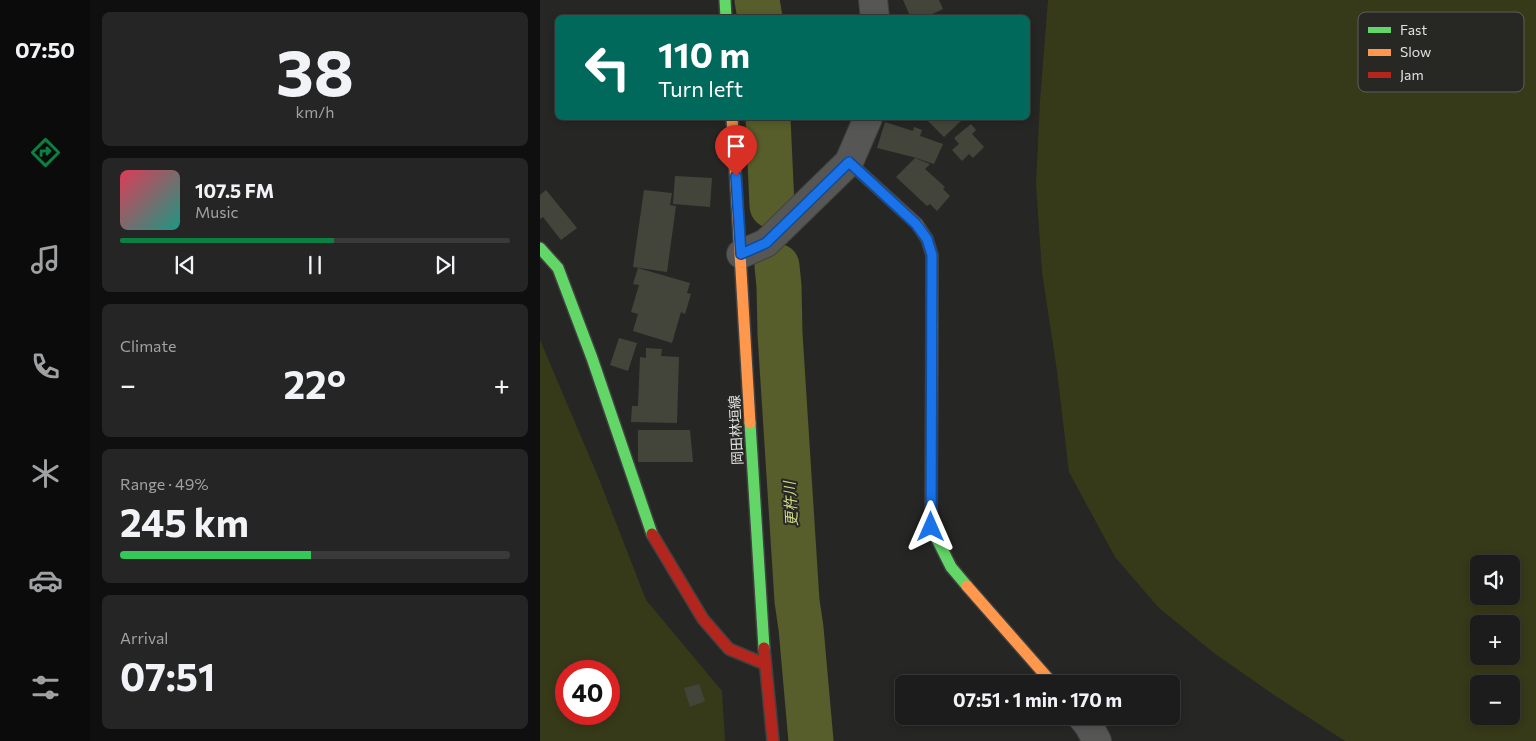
<!DOCTYPE html>
<meta charset="utf-8">
<style>
body{margin:0;font-family:Commissioner,"Noto Sans JP",sans-serif;background:#252525;color:#f1f3f6;height:100vh;display:flex;flex-direction:column;font-size:19px;white-space:nowrap}
*{box-sizing:border-box;margin:0}
p{font-size:16px;color:#a0a1a3}
.icon{flex:none;width:28px;height:28px;fill:none;stroke:currentColor;stroke-width:2;stroke-linecap:round;stroke-linejoin:round}
.map{position:relative;flex:1;overflow:hidden}
.sheet{display:flex;flex-direction:column;gap:12px;padding:12px;background:#0f0f0f;width:450px}
.sheet>*{flex:none}
.guide{position:absolute;left:15px;top:15px;width:475px;height:105px;border-radius:8px;box-shadow:0 2px 8px #0003,0 0 0 1px #3a3a3b;background:#00695c;color:#fff;overflow:hidden}
.controls{position:absolute;left:930px;top:555px;display:grid;gap:10px}
.controls a{display:grid;place-items:center;width:50px;height:50px;border-radius:8px;background:#1c1c1c;box-shadow:0 2px 8px #0003,0 0 0 1px #3a3a3b;font-size:25px}
.speed{position:absolute;left:15px;top:660px;display:flex;gap:10px;font-size:25px;font-weight:700;text-align:center}
.speed>*{display:grid;place-content:center;width:65px;height:65px;border-radius:50%;background:#1c1c1c;box-shadow:0 2px 8px #0003,0 0 0 1px #3a3a3b;line-height:1}
.speed .limit{border:8px solid #d22;background:#fff;color:#111}
.pin{position:absolute;display:grid;place-items:center;width:42px;height:42px;color:#fff;margin:-51px -21px;border-radius:50% 50% 50% 0;rotate:-45deg;box-shadow:0 0 5px #0007}
.pin .icon{rotate:45deg}
.me{position:absolute;width:55px;margin:-28px;rotate:0deg;stroke-linejoin:round;filter:drop-shadow(0 0 4px #0008)}
.turn{display:flex;align-items:center;gap:18px;height:105px;padding:0 20px;font-size:22px}
.turn .icon{width:65px;height:65px;stroke-width:2.5}
.turn b{display:block;font-size:35px;line-height:42px}
.big{font-size:38px;font-weight:700;line-height:1.1}
.sheet .widget{flex:1;display:flex;flex-direction:column;justify-content:center;gap:8px;min-width:0;padding:0 18px;border-radius:8px;background:#252525}
.sheet .dial{align-items:center;gap:0}
.dial b{font-size:65px;line-height:1}
.song{display:flex;align-items:center;gap:15px}
.cover{width:60px;height:60px;border-radius:8px;background:linear-gradient(135deg,hsl(350 70% 55%),hsl(170 70% 35%))}
.played{height:5px;border-radius:2px;background:linear-gradient(90deg,#0b8043 55%,#3a3a3b 55%)}
.keys{display:flex;justify-content:space-around;direction:ltr}
.heat{display:flex;justify-content:space-between;align-items:center;font-size:28px;direction:ltr}
.charge{height:8px;border-radius:4px;background:linear-gradient(90deg,#34c759 49%,#3a3a3b 0)}
.trip{position:absolute;left:355px;top:675px;width:285px;height:50px;border-radius:8px;background:#1c1c1c;box-shadow:0 2px 8px #0003,0 0 0 1px #3a3a3b;font-weight:700;line-height:50px;text-align:center}
main{display:flex;flex:1;min-height:0}
.tabs{display:flex;flex-direction:column;width:90px;justify-content:space-around;align-items:center;background:#0b0b0b;color:#a0a1a3}
.tabs .icon{width:35px;height:35px}
.tabs .active{color:#0b8043}
.tabs b{font-size:22px;color:#f1f3f6}
.map>svg:first-child{display:block}
.green{fill:#373a18;fill-rule:evenodd}
.lines{fill:none;stroke-linecap:round;stroke-linejoin:round}
.river{stroke:#575d2b;stroke-width:45}
.building{fill:#44453a}
.street-casing{stroke:#414141;stroke-width:30}
.fast-casing{stroke:#414141;stroke-width:14}
.slow-casing{stroke:#414141;stroke-width:14}
.jam-casing{stroke:#414141;stroke-width:14}
.street{stroke:#565655;stroke-width:28}
.fast{stroke:#63d668;stroke-width:11}
.slow{stroke:#ff974d;stroke-width:11}
.jam{stroke:#b3261e;stroke-width:11}
.route-casing{stroke:#114b97;stroke-width:12}
.route{stroke:#1a73e8;stroke-width:9}
.labels{text-anchor:middle;stroke-width:4;stroke-linejoin:round;paint-order:stroke}
.street-label{font-size:14px;fill:#e1e1df;stroke:#272724}
.water-label{font-size:15px;font-style:italic;fill:#d0da87;stroke:#272724}
.key{fill:#272724;stroke:#5f5f5c;stroke-width:1}
.key-label{font-size:14px;fill:#e1e1df}
</style>
<main>
<nav class="tabs">
<b>07:50</b>
<svg class="icon active" aria-label="directions" viewBox="0 0 24 24"><path d="M12 3l9 9-9 9-9-9zM9 14v-3h6M13 9l2 2-2 2"/></svg>
<svg class="icon" aria-label="music" viewBox="0 0 24 24"><path d="M9 18V5l10-2v13"/><circle cx="6" cy="18" r="3"/><circle cx="16" cy="16" r="3"/></svg>
<svg class="icon" aria-label="phone" viewBox="0 0 24 24"><path d="M5 4h4l2 5-3 2q2 4 5 5l2-3 5 2v4C11 20 4 13 5 4z"/></svg>
<svg class="icon" aria-label="climate" viewBox="0 0 24 24"><path d="M12 3v18M4 7l16 10M4 17L20 7"/></svg>
<svg class="icon" aria-label="car" viewBox="0 0 24 24"><path d="M5 17H2v-5l4-1 3-4h7l3 4 3 1v5h-3M9 17h6M6 11h13"/><circle cx="7" cy="17" r="2"/><circle cx="17" cy="17" r="2"/></svg>
<svg class="icon" aria-label="filters" viewBox="0 0 24 24"><path d="M4 7h16M4 17h16"/><circle cx="9" cy="7" r="2"/><circle cx="15" cy="17" r="2"/></svg>
</nav>
<section class="sheet">
<div class="widget dial"><b>38</b><p>km/h</p></div>
<div class="widget">
<div class="song"><i class="cover"></i><div><b>107.5 FM</b><p>Music</p></div></div>
<div class="played"></div>
<div class="keys"><svg class="icon" aria-label="previous" viewBox="0 0 24 24"><path d="M18 5L8 12l10 7zM5 5v14"/></svg><svg class="icon" aria-label="pause" viewBox="0 0 24 24"><path d="M8 5v14M16 5v14"/></svg><svg class="icon" aria-label="next" viewBox="0 0 24 24"><path d="M6 5l10 7-10 7zM19 5v14"/></svg></div>
</div>
<div class="widget"><p>Climate</p>
<div class="heat"><a>−</a><b class="big">22°</b><a>+</a></div>
</div>
<div class="widget"><p>Range · 49%</p><b class="big">245 km</b><div class="charge"></div></div>
<div class="widget"><p>Arrival</p><b class="big">07:51</b></div>
</section>
<div class="map">
<svg width="996" height="741" viewBox="0 0 996 741">
<rect width="100%" height="100%" fill="#262625"/>
<!-- green -->
<g class="green">
<path d="M 508,0 L 996,0 L 996,741 L 805,741 L 734,695 L 674,653 L 618,607 L 575,557 L 529,472 L 517,371 L 502,272 L 496,184 L 500,101 ZM 939,564 L 971,564 L 971,596 L 939,596 ZM 939,624 L 971,624 L 971,656 L 939,656 ZM 939,684 L 971,684 L 971,716 L 939,716 Z"/>
<path d="M 0,340 L 59,479 L 106,600 L 182,691 L 185,741 L 0,741 ZM 26,671 L 69,671 L 69,714 L 26,714 Z"/>
</g>
<g class="lines">
<!-- river -->
<g class="river">
<polyline points="217,0 220,18"/>
<polyline points="228,118 232,206"/>
<polyline points="237,266 239,286 240,334 257,601 261,628 271,741"/>
</g>
</g>
<!-- building -->
<g class="building">
<polygon points="363,0 399,0 403,9 384,18 371,18"/>
<polygon points="385,118 424,118 404,137"/>
<polygon points="345,122 373,131 374,127 382,130 380,136 403,144 394,164 373,157 337,148"/>
<polygon points="431,124 436,130 432,134 444,147 433,158 429,154 422,161 412,150 419,144 414,138"/>
<polygon points="375,158 390,164 385,169 405,187 403,189 410,196 397,211 390,204 387,206 356,177"/>
<polygon points="135,176 172,178 170,207 133,204"/>
<polygon points="6,190 37,228 21,240 3,217 0,219 0,195"/>
<polygon points="104,190 132,193 130,205 136,206 127,272 93,267"/>
<polygon points="98,268 150,283 147,293 151,294 145,314 141,312 132,343 93,331 98,314 91,312 99,285 93,284"/>
<polygon points="79,338 97,343 88,371 70,365"/>
<polygon points="106,348 122,349 121,356 139,357 137,423 91,422 92,406 98,406 100,357 106,358"/>
<polygon points="98,430 150,430 153,462 98,462"/>
<polygon points="159,684 165,701 150,707 144,688"/>
</g>
<g class="lines">
<!-- street casing -->
<g class="street-casing">
<g id="street">
<polyline points="333,0 335,18"/>
<polyline points="201,254 226,243 309,162 328,118"/>
<polyline points="541,716 549,726 557,741"/>
</g>
</g>
<!-- fast casing -->
<g class="fast-casing">
<g id="fast">
<polyline points="185,0 186,18"/>
<polyline points="0,248 18,268 52,358 112,534"/>
<polyline points="392,327 391,527 411,567 427,586"/>
<polyline points="210,423 224,648"/>
</g>
</g>
<!-- slow casing -->
<g class="slow-casing">
<g id="slow">
<polyline points="192,118 210,423"/>
<polyline points="309,162 377,224 387,239 392,255 392,327"/>
<polyline points="427,586 513,684"/>
</g>
</g>
<!-- jam casing -->
<g class="jam-casing">
<g id="jam">
<polyline points="112,534 163,619 189,649 225,664"/>
<polyline points="224,648 233,741"/>
</g>
</g>
<!-- street -->
<use href="#street" class="street"/>
<!-- fast -->
<use href="#fast" class="fast"/>
<!-- slow -->
<use href="#slow" class="slow"/>
<!-- jam -->
<use href="#jam" class="jam"/>
</g>
<g class="lines">
<!-- route casing -->
<g class="route-casing">
<polyline id="route" points="196,176 201,254 226,243 309,162 376,224 387,239 392,255 391,527"/>
</g>
<!-- route -->
<use href="#route" class="route"/>
</g>
<g class="labels">
<!-- street labels -->
<g class="street-label">
<text transform="translate(196 430) rotate(-93)" y="5">岡田林垣線</text>
</g>
<!-- water labels -->
<g class="water-label">
<text transform="translate(251 504) rotate(-93)" y="5">更杵川</text>
</g>
</g>
<!-- legend -->
<rect x="818" y="12" width="166" height="80" rx="8" class="key"/>
<rect x="828" y="27" width="23" height="6" fill="#63d668"/>
<rect x="828" y="49" width="23" height="7" fill="#ff974d"/>
<rect x="828" y="72" width="23" height="6" fill="#b3261e"/>
<g class="key-label">
<text x="860" y="35">Fast</text>
<text x="860" y="57">Slow</text>
<text x="860" y="80">Jam</text>
</g>
</svg>
<div class="controls">
<a><svg class="icon" aria-label="sound" viewBox="0 0 24 24"><path d="M4 9h4l5-4v14l-5-4H4zM17 9q2 3 0 6"/></svg></a>
<a>+</a>
<a>−</a>
</div>
<div class="speed"><div class="limit">40</div></div>
<div class="pin" style="left:196px;top:176px;background:#d93025"><svg class="icon" aria-label="arrive" viewBox="0 0 24 24"><path d="M6 21V4h12l-3 4 3 4H6"/></svg></div>
<svg class="me" style="left:391px;top:527px" viewBox="-20 -20 40 40"><path d="M0-17L14 15 0 8-14 15z" fill="#1a73e8" stroke="#fff" stroke-width="4"/></svg>
<div class="trip">07:51 · 1 min · 170 m</div>
<div class="guide">
<div class="turn"><svg class="icon" aria-label="left" viewBox="0 0 24 24"><path d="M17 20v-9H6M10 6l-5 5 5 5"/></svg><div><b>110 m</b>Turn left</div></div>
</div>
</div>
</main>
